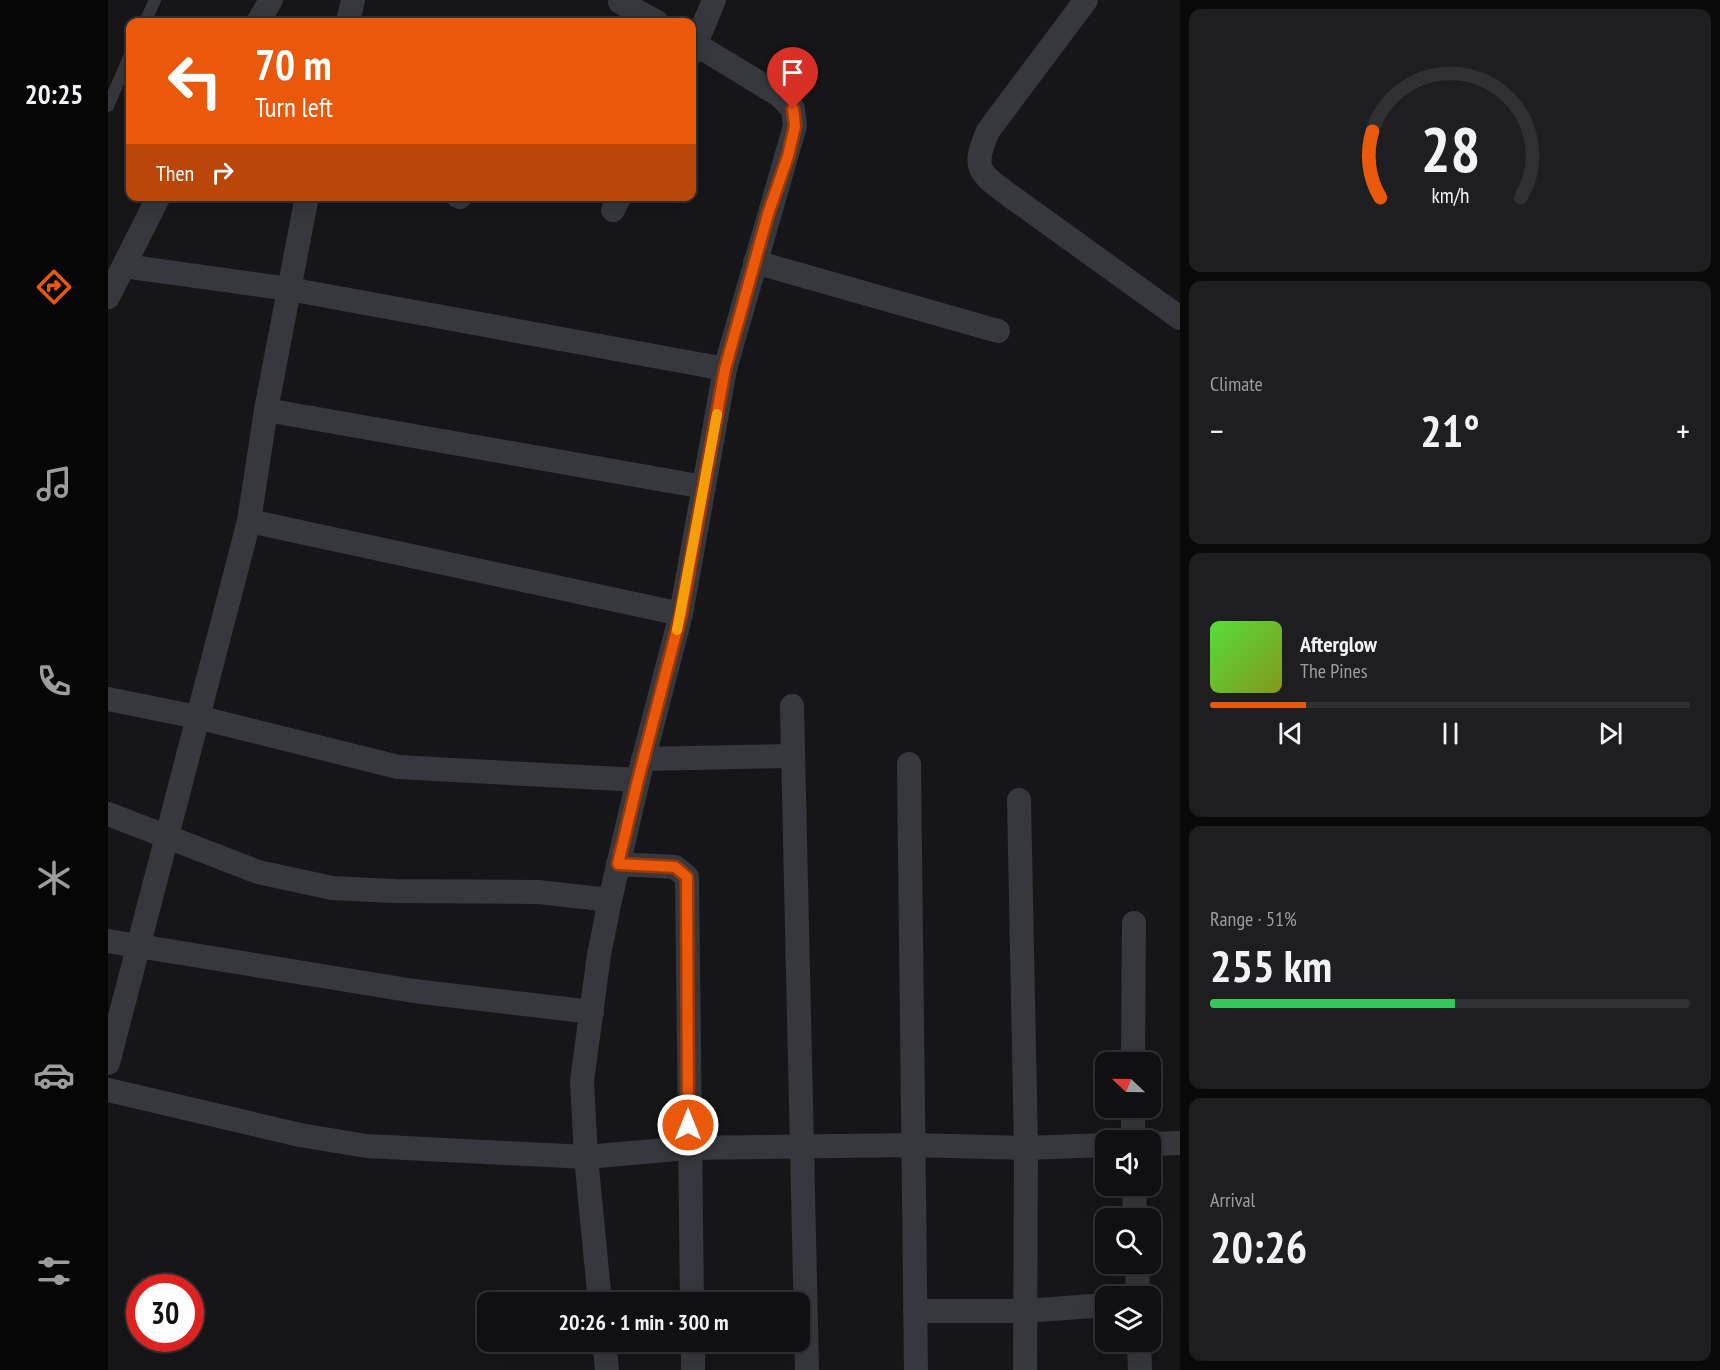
<!DOCTYPE html>
<meta charset="utf-8">
<style>
body{margin:0;font-family:"PT Sans Narrow",sans-serif;background:#1e1e20;color:#f1f3f6;height:100vh;display:flex;flex-direction:column;font-size:22px;white-space:nowrap}
*{box-sizing:border-box;margin:0}
p{font-size:20px;color:#9c9d9f}
.icon{flex:none;width:33px;height:33px;fill:none;stroke:currentColor;stroke-width:2;stroke-linecap:round;stroke-linejoin:round}
.map{position:relative;flex:1;overflow:hidden}
.side{display:flex;flex-direction:column;gap:9px;padding:9px;background:#09090a;width:540px}
.side>*{flex:none}
.guide{position:absolute;left:18px;top:18px;width:570px;height:183px;border-radius:12px;box-shadow:0 6px 24px #0002,0 0 0 2px #303032;background:#ea580c;color:#fff;overflow:hidden}
.needle{width:39px;rotate:292deg}
.buttons{position:absolute;left:987px;top:1052px;display:grid;gap:12px}
.buttons a{display:grid;place-items:center;width:66px;height:66px;border-radius:12px;background:#101012;box-shadow:0 6px 24px #0002,0 0 0 2px #303032;font-size:30px}
.speed{position:absolute;left:18px;top:1274px;display:flex;gap:12px;font-size:30px;font-weight:700;text-align:center}
.speed>*{display:grid;place-content:center;width:78px;height:78px;border-radius:50%;background:#101012;box-shadow:0 6px 24px #0002,0 0 0 2px #303032;line-height:1}
.speed .limit{border:9px solid #d22;background:#fff;color:#111}
.pin{position:absolute;display:grid;place-items:center;width:51px;height:51px;color:#fff;margin:-62px -26px;border-radius:50% 50% 50% 0;rotate:-45deg;box-shadow:0 0 6px #0007}
.pin .icon{rotate:45deg}
.me{position:absolute;width:66px;margin:-33px;rotate:0deg;stroke-linejoin:round;filter:drop-shadow(0 0 4px #0008)}
.turn{display:flex;align-items:center;gap:21px;height:126px;padding:0 30px;font-size:27px}
.turn .icon{width:78px;height:78px;stroke-width:2.5}
.turn b{display:block;font-size:42px;line-height:51px}
.then{display:flex;align-items:center;height:57px;padding:0 30px;background:#0003;gap:12px;font-size:22px}
.big{font-size:45px;font-weight:700;line-height:1.1}
.side .card{flex:1;display:flex;flex-direction:column;justify-content:center;gap:9px;min-width:0;padding:0 21px;border-radius:12px;background:#1e1e20}
.side .dial{align-items:center;gap:0}
.dial svg{height:156px;overflow:visible;fill:none;stroke:#303032;stroke-width:7;stroke-linecap:round;text-anchor:middle}
.dial text{fill:#f1f3f6;stroke:none}
.song{display:flex;align-items:center;gap:18px}
.cover{width:72px;height:72px;border-radius:9px;background:linear-gradient(135deg,hsl(110 70% 55%),hsl(70 70% 35%))}
.played{height:6px;border-radius:3px;background:linear-gradient(90deg,#ea580c 20%,#303032 20%)}
.keys{display:flex;justify-content:space-around;direction:ltr}
.heat{display:flex;justify-content:space-between;align-items:center;font-size:33px;direction:ltr}
.charge{height:9px;border-radius:4px;background:linear-gradient(90deg,#34c759 51%,#303032 0)}
.trip{position:absolute;left:369px;top:1292px;width:333px;height:60px;border-radius:12px;background:#101012;box-shadow:0 6px 24px #0002,0 0 0 2px #303032;font-weight:700;line-height:60px;text-align:center}
main{display:flex;flex:1;min-height:0}
.tabs{display:flex;flex-direction:column;width:108px;justify-content:space-around;align-items:center;background:#060607;color:#9c9d9f}
.tabs .icon{width:42px;height:42px}
.tabs .selected{color:#ea580c}
.tabs b{font-size:27px;color:#f1f3f6}
.map>svg:first-child{display:block}
.lines{fill:none;stroke-linecap:round;stroke-linejoin:round}
.lane{stroke:#36383d;stroke-width:12}
.street{stroke:#36383d;stroke-width:24}
.route-casing{stroke:#983908;stroke-width:15}
.route{stroke:#ea580c;stroke-width:10}
.slow{stroke:#f59e0b;stroke-width:10}
</style>
<main>
<nav class="tabs">
<b>20:25</b>
<svg class="icon selected" aria-label="directions" viewBox="0 0 24 24"><path d="M12 3l9 9-9 9-9-9zM9 14v-3h6M13 9l2 2-2 2"/></svg>
<svg class="icon" aria-label="music" viewBox="0 0 24 24"><path d="M9 18V5l10-2v13"/><circle cx="6" cy="18" r="3"/><circle cx="16" cy="16" r="3"/></svg>
<svg class="icon" aria-label="phone" viewBox="0 0 24 24"><path d="M5 4h4l2 5-3 2q2 4 5 5l2-3 5 2v4C11 20 4 13 5 4z"/></svg>
<svg class="icon" aria-label="climate" viewBox="0 0 24 24"><path d="M12 3v18M4 7l16 10M4 17L20 7"/></svg>
<svg class="icon" aria-label="car" viewBox="0 0 24 24"><path d="M5 17H2v-5l4-1 3-4h7l3 4 3 1v5h-3M9 17h6M6 11h13"/><circle cx="7" cy="17" r="2"/><circle cx="17" cy="17" r="2"/></svg>
<svg class="icon" aria-label="filters" viewBox="0 0 24 24"><path d="M4 7h16M4 17h16"/><circle cx="9" cy="7" r="2"/><circle cx="15" cy="17" r="2"/></svg>
</nav>
<div class="map">
<svg width="1072" height="1370" viewBox="0 0 1072 1370">
<rect width="100%" height="100%" fill="#161618"/>
<g class="lines">
<!-- lane -->
<g class="lane">
<polyline points="37,22 47,0"/>
<polyline points="0,106 22,55"/>
</g>
<!-- street -->
<g class="street">
<path d="M 978,0 L 880,131 C 864,168 870,172 901,195 L 1072,318"/>
<polyline points="512,2 549,22"/>
<polyline points="150,22 163,0"/>
<polyline points="240,22 245,0"/>
<polyline points="584,42 671,95 685,109 687,126 617,369"/>
<polyline points="584,53 606,0"/>
<polyline points="350,196 352,197"/>
<polyline points="505,210 512,196"/>
<polyline points="647,262 890,331"/>
<polyline points="16,266 181,289 617,369 573,614 530,780 502,900 491,955 474,1081 478,1157 492,1302"/>
<polyline points="0,297 51,196"/>
<polyline points="158,410 596,487"/>
<polyline points="141,521 573,614"/>
<polyline points="0,699 89,717 290,767 530,780"/>
<polyline points="684,706 699,1370"/>
<polyline points="535,759 685,756"/>
<polyline points="801,764 808,1370"/>
<polyline points="911,800 918,1148 917,1370"/>
<polyline points="0,814 150,872 224,888 287,891 430,892 502,900"/>
<polyline points="510,864 567,867 579,877 584,1302"/>
<polyline points="0,941 306,991 484,1012"/>
<polyline points="1025,1062 1026,923"/>
<polyline points="0,1063 141,521 158,410 199,196"/>
<polyline points="0,1090 192,1135 258,1146 478,1157 580,1148 805,1145 918,1148 998,1145"/>
<polyline points="1025,1140 1025,1107"/>
<polyline points="1042,1144 1072,1143"/>
<polyline points="1026,1185 1027,1218"/>
<polyline points="1029,1263 1030,1296"/>
<polyline points="807,1311 917,1311 998,1305"/>
<polyline points="496,1341 499,1370"/>
<polyline points="585,1341 585,1370"/>
<polyline points="1031,1341 1032,1370"/>
</g>
</g>
<g class="lines">
<!-- route casing -->
<g class="route-casing">
<polyline id="route" points="580,1125 579,877 567,867 510,864 530,780 573,614 617,369 660,214 680,156 687,126 685,109"/>
</g>
<!-- route -->
<use href="#route" class="route"/>
<!-- slow -->
<polyline class="slow" points="569,630 609,414"/>
</g>
</svg>
<div class="buttons">
<a><svg class="needle" viewBox="-14 -14 28 28"><path d="M0-13l5 13h-10z" fill="#e53935"/><path d="M0 13l5-13h-10z" fill="#9c9d9f"/></svg></a>
<a><svg class="icon" aria-label="sound" viewBox="0 0 24 24"><path d="M4 9h4l5-4v14l-5-4H4zM17 9q2 3 0 6"/></svg></a>
<a><svg class="icon" aria-label="search" viewBox="0 0 24 24"><circle cx="10" cy="10" r="6"/><path d="M15 15l6 6"/></svg></a>
<a><svg class="icon" aria-label="layers" viewBox="0 0 24 24"><path d="M12 4l9 5-9 5-9-5zM3 14l9 5 9-5"/></svg></a>
</div>
<div class="speed"><div class="limit">30</div></div>
<div class="pin" style="left:685px;top:109px;background:#d93025"><svg class="icon" aria-label="arrive" viewBox="0 0 24 24"><path d="M6 21V4h12l-3 4 3 4H6"/></svg></div>
<svg class="me" style="left:580px;top:1125px" viewBox="-20 -20 40 40"><circle r="17" fill="#ea580c" stroke="#fff" stroke-width="3"/><path d="M0-11L8 9 0 5-8 9z" fill="#fff"/></svg>
<div class="trip">20:26 · 1 min · 300 m</div>
<div class="guide">
<div class="turn"><svg class="icon" aria-label="left" viewBox="0 0 24 24"><path d="M17 20v-9H6M10 6l-5 5 5 5"/></svg><div><b>70 m</b>Turn left</div></div>
<div class="then">Then<svg class="icon" aria-label="right" viewBox="0 0 24 24"><path d="M7 20v-9h11M14 6l5 5-5 5"/></svg></div>
</div>
</div>
<section class="side">
<div class="card dial"><svg viewBox="0 0 100 80">
<path d="M14 69A42 42 0 1 1 86 69"/>
<path d="M14 69A42 42 0 0 1 10 35" stroke="#ea580c"/>
<text x="50" y="56" font-size="32" font-weight="700">28</text>
<text x="50" y="72" font-size="11">km/h</text>
</svg></div>
<div class="card"><p>Climate</p>
<div class="heat"><a>−</a><b class="big">21°</b><a>+</a></div>
</div>
<div class="card">
<div class="song"><i class="cover"></i><div><b>Afterglow</b><p>The Pines</p></div></div>
<div class="played"></div>
<div class="keys"><svg class="icon" aria-label="previous" viewBox="0 0 24 24"><path d="M18 5L8 12l10 7zM5 5v14"/></svg><svg class="icon" aria-label="pause" viewBox="0 0 24 24"><path d="M8 5v14M16 5v14"/></svg><svg class="icon" aria-label="next" viewBox="0 0 24 24"><path d="M6 5l10 7-10 7zM19 5v14"/></svg></div>
</div>
<div class="card"><p>Range · 51%</p><b class="big">255 km</b><div class="charge"></div></div>
<div class="card"><p>Arrival</p><b class="big">20:26</b></div>
</section>
</main>
